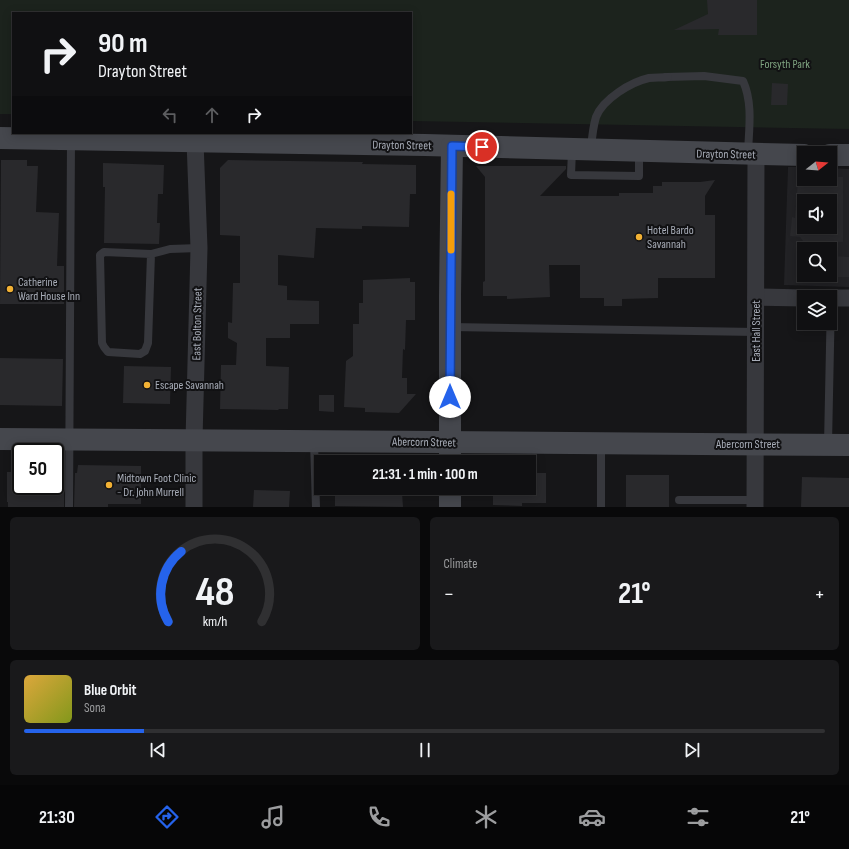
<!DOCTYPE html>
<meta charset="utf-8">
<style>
body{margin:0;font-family:"Sofia Sans Condensed",sans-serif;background:#19191b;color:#f1f3f6;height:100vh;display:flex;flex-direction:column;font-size:15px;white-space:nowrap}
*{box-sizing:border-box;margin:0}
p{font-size:13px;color:#9c9d9f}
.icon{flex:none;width:22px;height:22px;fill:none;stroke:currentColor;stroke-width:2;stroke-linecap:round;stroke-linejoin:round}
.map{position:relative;height:507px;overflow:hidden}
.side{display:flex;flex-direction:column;gap:10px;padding:10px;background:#09090a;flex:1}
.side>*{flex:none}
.guide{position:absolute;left:12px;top:12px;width:400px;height:122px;border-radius:0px;box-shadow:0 2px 10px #0003,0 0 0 1px #303032;background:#101012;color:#f1f3f6;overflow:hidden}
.needle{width:26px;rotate:73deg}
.buttons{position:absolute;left:797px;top:146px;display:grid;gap:8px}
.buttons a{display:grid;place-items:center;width:40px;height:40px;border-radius:0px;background:#101012;box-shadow:0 2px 10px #0003,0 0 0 1px #303032;font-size:20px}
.speed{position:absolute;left:12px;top:443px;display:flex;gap:8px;font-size:20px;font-weight:700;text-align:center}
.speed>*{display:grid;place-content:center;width:52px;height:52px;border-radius:50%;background:#101012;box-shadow:0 2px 10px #0003,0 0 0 1px #303032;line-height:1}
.speed .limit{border:2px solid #111;border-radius:6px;background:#fff;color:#111}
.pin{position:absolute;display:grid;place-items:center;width:34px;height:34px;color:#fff;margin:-17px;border:2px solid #fff;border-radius:50%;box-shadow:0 1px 4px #0007}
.me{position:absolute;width:44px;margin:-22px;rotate:0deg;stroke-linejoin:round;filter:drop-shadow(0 0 3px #0008)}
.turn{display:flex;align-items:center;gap:14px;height:84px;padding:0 20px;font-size:18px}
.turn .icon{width:52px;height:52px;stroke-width:2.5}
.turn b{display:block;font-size:28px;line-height:34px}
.lanes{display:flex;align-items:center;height:38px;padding:0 20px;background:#0003;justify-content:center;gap:20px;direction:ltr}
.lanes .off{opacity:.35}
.big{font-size:30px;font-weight:700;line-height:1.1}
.side .widget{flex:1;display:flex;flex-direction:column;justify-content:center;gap:6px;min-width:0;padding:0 14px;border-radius:6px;background:#19191b}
.side .dial{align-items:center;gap:0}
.dial svg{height:104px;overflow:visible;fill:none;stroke:#303032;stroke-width:7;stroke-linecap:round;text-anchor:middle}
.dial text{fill:#f1f3f6;stroke:none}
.song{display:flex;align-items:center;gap:12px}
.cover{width:48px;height:48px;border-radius:6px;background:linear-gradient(135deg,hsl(40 70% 55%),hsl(70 70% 35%))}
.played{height:4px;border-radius:2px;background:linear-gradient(90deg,#2563eb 15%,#303032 15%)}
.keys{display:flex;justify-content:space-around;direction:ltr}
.heat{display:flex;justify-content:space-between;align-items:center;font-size:22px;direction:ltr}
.side .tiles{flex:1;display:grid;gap:10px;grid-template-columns:1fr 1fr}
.widget:last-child{grid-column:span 2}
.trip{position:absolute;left:314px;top:455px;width:222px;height:40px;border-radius:0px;background:#101012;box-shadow:0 2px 10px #0003,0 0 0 1px #303032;font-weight:700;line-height:40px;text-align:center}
.menu{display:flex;height:64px;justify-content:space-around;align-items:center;background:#060607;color:#9c9d9f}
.menu .icon{width:28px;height:28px}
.menu .current{color:#2563eb}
.menu b{font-size:18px;color:#f1f3f6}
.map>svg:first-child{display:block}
.built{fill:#222225;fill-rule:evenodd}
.green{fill:#1c231d}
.building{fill:#29292c;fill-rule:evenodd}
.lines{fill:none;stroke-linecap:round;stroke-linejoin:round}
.lane{stroke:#37383d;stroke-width:8}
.street{stroke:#37383d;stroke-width:17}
.secondary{stroke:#45474d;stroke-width:22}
.route-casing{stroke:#184099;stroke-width:10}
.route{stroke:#2563eb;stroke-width:7}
.slow{stroke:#f59e0b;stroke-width:7}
.poi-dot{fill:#f2b134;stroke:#111113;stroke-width:1.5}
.labels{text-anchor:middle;stroke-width:4;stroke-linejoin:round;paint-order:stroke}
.park-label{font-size:12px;fill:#7fa381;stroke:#111113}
.street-label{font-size:12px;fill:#a8adb8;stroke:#111113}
.poi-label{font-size:12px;fill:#a8adb8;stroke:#111113;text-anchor:start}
</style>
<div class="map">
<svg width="849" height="507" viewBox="0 0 849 507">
<rect width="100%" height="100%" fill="#161618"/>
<!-- built -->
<path class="built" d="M 788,167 L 804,167 L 804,179 L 830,179 L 830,168 L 849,169 L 849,287 L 784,285 ZM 804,201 L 830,201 L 830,227 L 804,227 ZM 804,249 L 830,249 L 830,275 L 804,275 Z"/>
<!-- green -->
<polygon class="green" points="0,0 849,0 849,129 411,121 411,13 13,13 13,114 0,114"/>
<!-- building -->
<g class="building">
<polygon points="707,0 757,0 757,35 718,35 719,29 674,30 708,14"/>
<polygon points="772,83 788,84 787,105 771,105"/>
<polygon points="1,160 27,160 27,166 38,166 36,212 59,213 57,266 64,266 64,304 0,304"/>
<polygon points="228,160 363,162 362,164 416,165 416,194 410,194 409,227 362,226 362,229 316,228 314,258 278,255 278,285 287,286 287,300 319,301 319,324 290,324 290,338 266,338 266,366 289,367 288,409 279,409 278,410 220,409 221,365 236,365 237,343 228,338 228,322 232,323 233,283 240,283 240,236 220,235 220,168"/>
<polygon points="103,163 164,165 163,194 158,194 157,223 160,223 159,244 104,243 105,187 103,187"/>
<polygon points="476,166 566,166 566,169 540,196 619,196 619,193 653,193 653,186 662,186 662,182 700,182 715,180 705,196 705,215 715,215 715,278 658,278 658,298 622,299 622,306 604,306 604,298 580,298 580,265 549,265 550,297 507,299 507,296 483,296 483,282 485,281 485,177"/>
<path d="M 802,177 L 804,177 L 804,179 L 830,179 L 830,177 L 843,177 L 843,242 L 803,241 L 800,237 L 790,236 L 792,217 L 795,218 L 798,180 L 802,180 ZM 804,201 L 830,201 L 830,227 L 804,227 Z"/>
<polygon points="833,256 849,257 849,277 832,277"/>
<polygon points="410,278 410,282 415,282 415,320 406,320 405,350 403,349 402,378 407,378 407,394 416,394 399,413 365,412 365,408 344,407 346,361 353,356 353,324 359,324 359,303 363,303 363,280"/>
<polygon points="0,358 63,359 62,406 0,405"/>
<polygon points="124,366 171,367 170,404 123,403"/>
<polygon points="319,395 334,395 334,412 319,411"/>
<polygon points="78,465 141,466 141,504 108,504 108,507 74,507 75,473 77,473"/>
<polygon points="7,472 21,472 21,486 55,486 55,472 64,473 64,507 8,507 8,502 7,502"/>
<polygon points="529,473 546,473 546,503 522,503 522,506 493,505 493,488 529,488"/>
<rect x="626" y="475" width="43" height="32"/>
<polygon points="802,477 849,478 849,507 801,507"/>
<polygon points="335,488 397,488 402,493 403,507 335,506"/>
<polygon points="254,490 290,491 289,507 253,507"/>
</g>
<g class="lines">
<!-- lane -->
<g class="lane">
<path d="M 666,77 L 704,76 L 743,81 C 753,103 749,129 748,152"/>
<path d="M 591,148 C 592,137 593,127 596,117 C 603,99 631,82 649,78 C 655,77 662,78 668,77"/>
<polyline points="572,150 571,175 639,176 639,152"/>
<polyline points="151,254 148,343 145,351 140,354 108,352 104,347 102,343 100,255 104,252 151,254 170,249 199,248"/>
<polyline points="451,327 756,332"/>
<polyline points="314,441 316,507"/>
<polyline points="828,444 831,298"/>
<polyline points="679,500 755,500"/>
<polyline points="69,507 71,140"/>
<polyline points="601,507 601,444"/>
</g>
<!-- street -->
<g class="street">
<polyline points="756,297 804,298"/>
<polyline points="830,298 849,298"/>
<polyline points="194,507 194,440 199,248 195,141"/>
<polyline points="755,507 756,155"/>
</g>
<!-- secondary -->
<g class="secondary">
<polyline points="0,138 425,145 804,155"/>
<polyline points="830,155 849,155"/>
<polyline points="0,439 849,445"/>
<polyline points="450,462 450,295 452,146"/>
<polyline points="450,488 450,507"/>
</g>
</g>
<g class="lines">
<!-- route casing -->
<g class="route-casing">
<polyline id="route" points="450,397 452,146 482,147"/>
</g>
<!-- route -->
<use href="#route" class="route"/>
<!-- slow -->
<polyline class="slow" points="451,250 451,194"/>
</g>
<!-- markers -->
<g class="poi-dot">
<circle cx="639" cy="237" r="4"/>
<circle cx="10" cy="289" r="4"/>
<circle cx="147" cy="385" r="4"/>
<circle cx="109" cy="485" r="4"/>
</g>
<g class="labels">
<!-- park labels -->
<g class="park-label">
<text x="785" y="68">Forsyth Park</text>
</g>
<!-- street labels -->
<g class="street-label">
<text transform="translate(402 145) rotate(1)" y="4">Drayton Street</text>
<text transform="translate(726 154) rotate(1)" y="4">Drayton Street</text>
<text transform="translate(197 324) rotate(-89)" y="4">East Bolton Street</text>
<text transform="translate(756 331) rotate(-90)" y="4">East Hall Street</text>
<text transform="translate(424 442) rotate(1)" y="4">Abercorn Street</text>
<text x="748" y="448">Abercorn Street</text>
</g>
<!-- poi labels -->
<g class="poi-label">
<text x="647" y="234">Hotel Bardo<tspan x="647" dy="14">Savannah</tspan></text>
<text x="18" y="286">Catherine<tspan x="18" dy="14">Ward House Inn</tspan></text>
<text x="155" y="389">Escape Savannah</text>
<text x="117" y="482">Midtown Foot Clinic<tspan x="117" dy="14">- Dr. John Murrell</tspan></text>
</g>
</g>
</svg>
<div class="buttons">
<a><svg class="needle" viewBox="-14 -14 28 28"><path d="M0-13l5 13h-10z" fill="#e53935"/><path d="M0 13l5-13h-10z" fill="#9c9d9f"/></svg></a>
<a><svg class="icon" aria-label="sound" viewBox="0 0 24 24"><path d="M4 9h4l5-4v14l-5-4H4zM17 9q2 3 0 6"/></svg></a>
<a><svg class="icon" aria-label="search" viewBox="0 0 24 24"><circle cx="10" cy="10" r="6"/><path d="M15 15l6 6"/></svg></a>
<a><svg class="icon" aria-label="layers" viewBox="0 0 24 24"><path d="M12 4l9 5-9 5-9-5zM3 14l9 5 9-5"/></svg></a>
</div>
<div class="speed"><div class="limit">50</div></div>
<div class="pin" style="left:482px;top:147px;background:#d93025"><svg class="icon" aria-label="arrive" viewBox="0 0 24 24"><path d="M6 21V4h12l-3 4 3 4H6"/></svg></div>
<svg class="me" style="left:450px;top:397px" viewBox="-20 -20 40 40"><circle r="19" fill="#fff"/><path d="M0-13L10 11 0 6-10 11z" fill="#2563eb"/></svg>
<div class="trip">21:31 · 1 min · 100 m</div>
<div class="guide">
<div class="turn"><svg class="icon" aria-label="right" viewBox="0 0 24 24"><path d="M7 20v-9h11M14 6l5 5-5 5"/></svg><div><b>90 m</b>Drayton Street</div></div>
<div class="lanes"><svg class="icon off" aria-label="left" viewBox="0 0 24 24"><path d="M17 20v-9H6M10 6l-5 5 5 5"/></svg><svg class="icon off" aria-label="ahead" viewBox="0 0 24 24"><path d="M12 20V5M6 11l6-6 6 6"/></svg><svg class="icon" aria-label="right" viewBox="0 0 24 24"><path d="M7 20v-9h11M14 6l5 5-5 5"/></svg></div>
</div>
</div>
<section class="side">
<div class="tiles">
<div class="widget dial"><svg viewBox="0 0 100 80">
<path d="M14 69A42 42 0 1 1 86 69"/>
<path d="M14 69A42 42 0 0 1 24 15" stroke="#2563eb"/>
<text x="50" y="56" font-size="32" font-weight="700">48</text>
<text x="50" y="72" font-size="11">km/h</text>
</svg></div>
<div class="widget"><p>Climate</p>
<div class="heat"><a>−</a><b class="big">21°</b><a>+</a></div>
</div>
<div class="widget">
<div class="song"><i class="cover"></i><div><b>Blue Orbit</b><p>Sona</p></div></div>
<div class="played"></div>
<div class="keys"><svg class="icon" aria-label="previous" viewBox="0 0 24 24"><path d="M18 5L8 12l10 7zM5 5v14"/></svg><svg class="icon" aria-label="pause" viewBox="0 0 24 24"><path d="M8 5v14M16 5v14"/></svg><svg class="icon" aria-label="next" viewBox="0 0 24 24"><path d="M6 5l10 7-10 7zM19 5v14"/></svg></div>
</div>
</div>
</section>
<nav class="menu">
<b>21:30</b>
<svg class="icon current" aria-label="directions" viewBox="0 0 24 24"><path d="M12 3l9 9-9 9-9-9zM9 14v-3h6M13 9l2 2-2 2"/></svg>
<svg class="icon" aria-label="music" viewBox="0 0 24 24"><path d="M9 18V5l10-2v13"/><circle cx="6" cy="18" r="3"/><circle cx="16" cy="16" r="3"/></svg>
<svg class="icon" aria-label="phone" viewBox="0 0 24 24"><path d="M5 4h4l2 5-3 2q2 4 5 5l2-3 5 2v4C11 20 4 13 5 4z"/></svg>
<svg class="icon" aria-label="climate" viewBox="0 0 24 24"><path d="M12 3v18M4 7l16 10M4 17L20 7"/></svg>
<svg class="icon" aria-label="car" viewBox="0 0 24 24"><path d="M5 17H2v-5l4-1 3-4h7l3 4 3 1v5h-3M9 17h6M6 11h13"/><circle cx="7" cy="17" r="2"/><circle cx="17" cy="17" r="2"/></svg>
<svg class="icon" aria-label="filters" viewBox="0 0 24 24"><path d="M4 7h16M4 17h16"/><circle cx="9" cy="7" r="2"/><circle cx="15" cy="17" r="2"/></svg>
<b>21°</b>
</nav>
